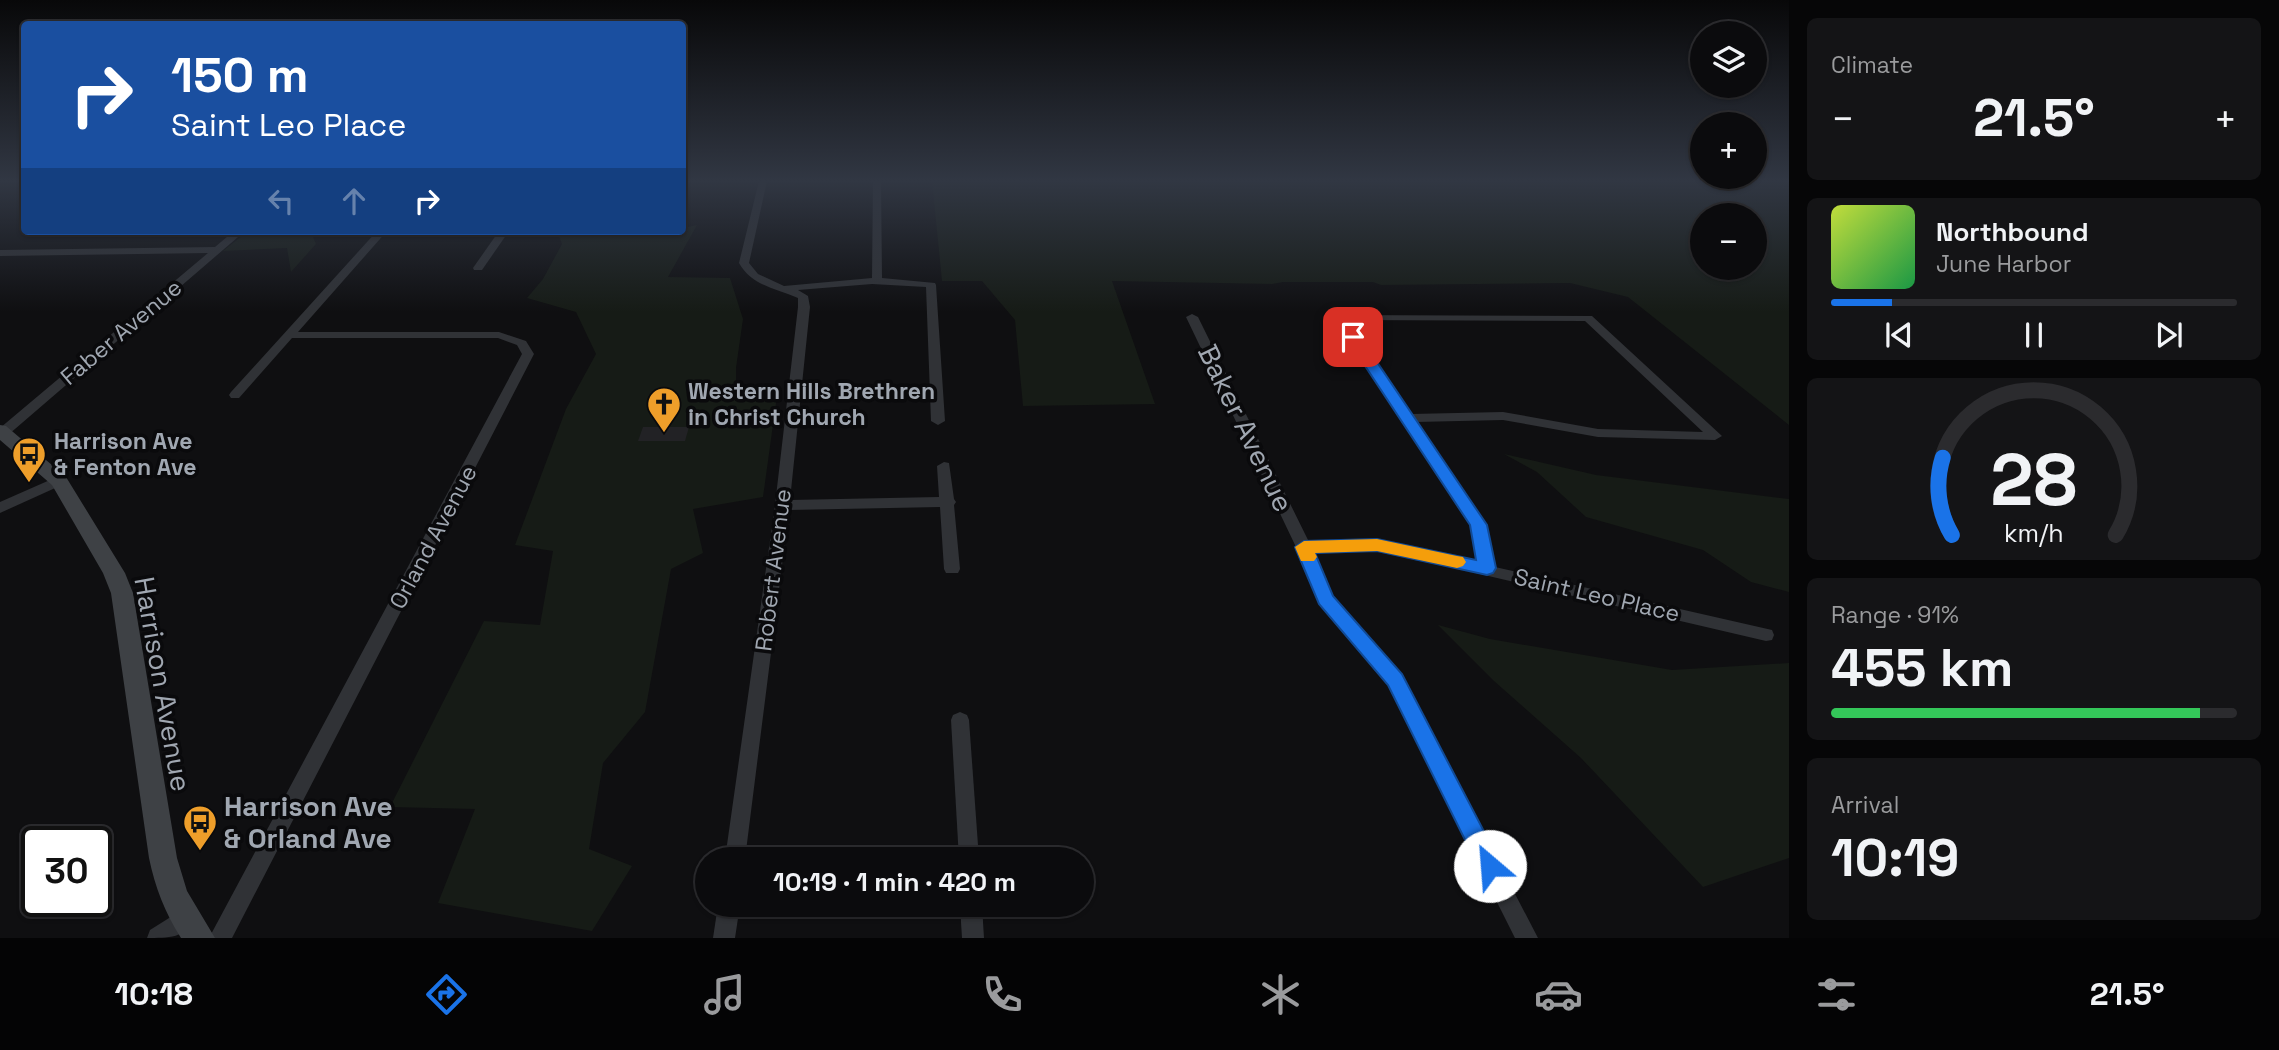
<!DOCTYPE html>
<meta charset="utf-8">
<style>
body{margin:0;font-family:"Space Grotesk",sans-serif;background:#141416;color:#f1f3f6;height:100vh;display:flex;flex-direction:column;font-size:26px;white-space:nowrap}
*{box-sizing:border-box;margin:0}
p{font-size:23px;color:#9a9b9d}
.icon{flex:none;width:38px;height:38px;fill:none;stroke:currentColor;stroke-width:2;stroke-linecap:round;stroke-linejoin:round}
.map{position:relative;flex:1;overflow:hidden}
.details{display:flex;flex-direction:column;gap:18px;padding:18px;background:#060607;width:490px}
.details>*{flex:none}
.guide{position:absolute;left:21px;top:21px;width:665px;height:214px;border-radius:7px;box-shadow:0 2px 5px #0004,0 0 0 2px #2b2b2e;background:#1a4fa0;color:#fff;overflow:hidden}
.fabs{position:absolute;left:1690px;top:21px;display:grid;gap:14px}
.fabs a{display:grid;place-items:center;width:77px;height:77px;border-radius:50%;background:#0b0b0d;box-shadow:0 2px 5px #0004,0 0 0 2px #2b2b2e;font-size:35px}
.speed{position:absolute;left:21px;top:826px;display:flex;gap:14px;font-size:35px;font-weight:700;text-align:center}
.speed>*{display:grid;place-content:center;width:91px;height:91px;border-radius:50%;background:#0b0b0d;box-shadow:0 2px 5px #0004,0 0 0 2px #2b2b2e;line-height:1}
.speed .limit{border:4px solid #111;border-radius:10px;background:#fff;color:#111}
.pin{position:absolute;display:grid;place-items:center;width:60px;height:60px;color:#fff;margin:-30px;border-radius:14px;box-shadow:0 4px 10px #0006}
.me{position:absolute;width:77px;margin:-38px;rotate:333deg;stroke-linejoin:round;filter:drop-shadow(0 0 5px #0008)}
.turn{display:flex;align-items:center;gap:24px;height:147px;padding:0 35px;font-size:32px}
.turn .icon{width:91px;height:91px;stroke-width:2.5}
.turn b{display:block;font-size:49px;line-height:60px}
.lanes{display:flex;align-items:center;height:66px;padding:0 35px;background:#0003;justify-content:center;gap:35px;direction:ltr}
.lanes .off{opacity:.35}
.big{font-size:52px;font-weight:600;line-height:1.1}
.details .tile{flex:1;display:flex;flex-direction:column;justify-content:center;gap:10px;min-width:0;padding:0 24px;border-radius:10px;background:#141416}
.details .dial{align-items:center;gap:0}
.dial svg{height:182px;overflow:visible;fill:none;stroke:#2b2b2e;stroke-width:7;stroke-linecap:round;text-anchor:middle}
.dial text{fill:#f1f3f6;stroke:none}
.song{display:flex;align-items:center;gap:21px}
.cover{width:84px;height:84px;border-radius:10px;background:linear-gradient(135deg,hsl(70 70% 55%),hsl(140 70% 35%))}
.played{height:7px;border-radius:4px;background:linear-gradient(90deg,#1a73e8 15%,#2b2b2e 15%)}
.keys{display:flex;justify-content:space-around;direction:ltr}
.heat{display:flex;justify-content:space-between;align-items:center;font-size:38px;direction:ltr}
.charge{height:10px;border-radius:5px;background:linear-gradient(90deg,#34c759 91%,#2b2b2e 0)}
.trip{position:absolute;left:695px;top:847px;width:399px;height:70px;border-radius:35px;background:#0b0b0d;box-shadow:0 2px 5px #0004,0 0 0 2px #2b2b2e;font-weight:600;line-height:70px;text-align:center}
.dock{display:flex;height:112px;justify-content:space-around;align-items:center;background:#040405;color:#9a9b9d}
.dock .icon{width:49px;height:49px}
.dock .active{color:#1a73e8}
.dock b{font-size:32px;color:#f1f3f6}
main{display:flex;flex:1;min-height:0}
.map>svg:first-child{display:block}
.green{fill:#161b16;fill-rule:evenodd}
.building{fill:#222225}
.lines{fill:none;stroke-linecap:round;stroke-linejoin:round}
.minor{fill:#303236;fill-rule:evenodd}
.secondary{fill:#3e4145;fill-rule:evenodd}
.route{fill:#1a73e8;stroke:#114b97;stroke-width:2}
.slow{fill:#f59e0b}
.labels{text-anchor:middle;stroke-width:7;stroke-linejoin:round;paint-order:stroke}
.street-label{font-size:23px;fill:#a0a7b1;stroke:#0a0a0c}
.poi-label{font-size:23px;font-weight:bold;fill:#a0a7b1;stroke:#0a0a0c;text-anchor:start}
.near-street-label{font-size:28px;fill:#a0a7b1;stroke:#0a0a0c}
.near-poi-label{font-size:28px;font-weight:bold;fill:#a0a7b1;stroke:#0a0a0c;text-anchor:start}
</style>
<main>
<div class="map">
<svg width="1789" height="938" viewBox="0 0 1789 938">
<rect width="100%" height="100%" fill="#0f0f11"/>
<!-- green -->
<g class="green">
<path d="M 932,181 L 1789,181 L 1789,425 L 1628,297 L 1570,283 L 1381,285 L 1373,282 L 1283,282 L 1272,284 L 1112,281 L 1155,404 L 1023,406 L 1015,320 L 982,281 L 942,281 ZM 1755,215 L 1755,268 L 1703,268 L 1703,215 Z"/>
<polygon points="697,225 668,277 730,278 743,319 736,368 736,395 777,396 763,497 693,509 703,553 671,569 645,712 603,763 589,849 632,866 592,931 438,903 475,809 390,807 484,621 540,625 553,551 515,545 566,409 596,354 576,312 527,298 543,279 562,244 557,231 628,231 652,236 682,231 683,228"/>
<polygon points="248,231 313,231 311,232 316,244 291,272 287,248 223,251"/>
<polygon points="1504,454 1596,475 1789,499 1789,592 1751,582 1703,550 1586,517 1537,472"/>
<polygon points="1438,625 1490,639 1672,670 1789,663 1789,858 1703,887 1581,758 1494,681"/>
</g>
<!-- building -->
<polygon class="building" points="643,427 689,427 685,441 638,441"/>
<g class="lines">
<!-- minor -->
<g class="minor">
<path d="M 759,181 L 767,181 L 749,263 L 758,274 L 784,286 L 872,278 L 873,181 L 881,181 L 882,278 L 935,283 L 936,285 L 945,421 L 938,425 L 931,421 L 926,287 L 872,284 L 798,290 L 808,296 L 810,307 L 790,500 L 939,497 L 937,466 L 944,462 L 949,463 L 954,499 L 956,502 L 954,505 L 960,569 L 958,573 L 946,573 L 944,569 L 940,507 L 789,510 L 745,859 L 725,859 L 775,505 L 798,307 L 798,298 C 775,288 752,286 739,263 Z"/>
<polygon points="234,231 245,231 8,435 0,435 0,428 208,253 0,256 0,250 215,247"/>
<polygon points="377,231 387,231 298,332 499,332 526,341 534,354 232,938 209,938 522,354 517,345 498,338 292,338 239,398 231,398 229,395 231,392"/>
<polygon points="499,231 509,231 482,270 474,270 473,268"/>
<path d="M 1192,314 L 1198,317 L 1309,542 L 1377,540 L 1478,563 L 1472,525 L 1333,317 L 1335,315 L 1592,316 L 1722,436 L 1715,440 L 1598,437 L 1503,420 L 1416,422 L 1486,525 L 1495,567 L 1772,630 L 1774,635 L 1772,640 L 1766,641 L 1377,550 L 1314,552 L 1333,596 L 1401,675 L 1538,938 L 1515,938 L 1388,685 L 1318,599 L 1296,547 L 1186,317 ZM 1347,320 L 1585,321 L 1703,432 L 1598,429 L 1503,412 L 1411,414 Z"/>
<polygon points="59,476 64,478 66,481 64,484 0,513 0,502"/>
<polygon points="960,712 967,715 969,720 979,859 959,859 951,720 953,715"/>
<polygon points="718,905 740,905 735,938 713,938"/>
<polygon points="960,905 982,905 984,938 962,938"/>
<path d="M 185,908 L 193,911 L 196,919 C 187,938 167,938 147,938 L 150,930 Z"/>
</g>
<!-- secondary -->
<path class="secondary" d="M 0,425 L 6,426 L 66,477 L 125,573 L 133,593 L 177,858 L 187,891 L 215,938 L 181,938 C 165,913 155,887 149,858 L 111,593 L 103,573 L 52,485 L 0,440 Z"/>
</g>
<!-- sky -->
<linearGradient id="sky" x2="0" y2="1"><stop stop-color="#080809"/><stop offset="0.58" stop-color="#313743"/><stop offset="1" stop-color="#313743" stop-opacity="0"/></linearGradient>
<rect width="1789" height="312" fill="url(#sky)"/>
<!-- route -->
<polygon class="route" points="1353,333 1358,334 1487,525 1496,568 1493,573 1487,575 1377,551 1315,553 1333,596 1402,674 1502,866 1499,874 1490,878 1482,874 1388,685 1319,604 1295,547 1304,541 1377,539 1476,560 1470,525 1346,337"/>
<!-- slow -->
<polygon class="slow" points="1377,539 1457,556 1463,557 1466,562 1463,566 1457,568 1377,551 1315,553 1317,557 1314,561 1301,561 1295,547 1304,541"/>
<!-- icons -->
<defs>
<g id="church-pin" transform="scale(1.75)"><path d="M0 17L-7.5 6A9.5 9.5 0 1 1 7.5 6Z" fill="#ee9e2a" stroke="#0a0a0c"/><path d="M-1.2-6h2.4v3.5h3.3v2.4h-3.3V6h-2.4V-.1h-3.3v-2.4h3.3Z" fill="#111"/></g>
<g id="bus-pin" transform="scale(1.75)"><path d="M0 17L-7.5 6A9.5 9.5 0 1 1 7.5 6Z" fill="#ee9e2a" stroke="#0a0a0c"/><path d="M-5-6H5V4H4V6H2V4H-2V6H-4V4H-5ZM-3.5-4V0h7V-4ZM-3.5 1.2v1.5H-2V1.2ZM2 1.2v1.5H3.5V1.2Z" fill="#111"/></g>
</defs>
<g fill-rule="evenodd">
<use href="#church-pin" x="664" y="404"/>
<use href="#bus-pin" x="29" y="454"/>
<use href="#bus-pin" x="200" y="822"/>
</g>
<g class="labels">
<!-- street labels -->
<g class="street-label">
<text transform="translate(121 332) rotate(-40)" y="8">Faber Avenue</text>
<text transform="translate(433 537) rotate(-62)" y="8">Orland Avenue</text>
<text transform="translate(773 570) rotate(-83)" y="8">Robert Avenue</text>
<text transform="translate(1597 595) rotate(13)" y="8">Saint Leo Place</text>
</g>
<!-- poi labels -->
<g class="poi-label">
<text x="688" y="399">Western Hills Brethren<tspan x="688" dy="26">in Christ Church</tspan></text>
<text x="54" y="449">Harrison Ave<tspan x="54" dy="26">&amp; Fenton Ave</tspan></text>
</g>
<!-- near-street labels -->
<g class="near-street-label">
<text transform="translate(1246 428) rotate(64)" y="10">Baker Avenue</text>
<text transform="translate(163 684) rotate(80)" y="10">Harrison Avenue</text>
</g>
<!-- near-poi labels -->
<g class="near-poi-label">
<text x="224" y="816">Harrison Ave<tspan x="224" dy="32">&amp; Orland Ave</tspan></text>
</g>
</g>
</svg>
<div class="fabs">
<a><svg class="icon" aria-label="layers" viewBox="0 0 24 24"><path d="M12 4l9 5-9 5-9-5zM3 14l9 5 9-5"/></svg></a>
<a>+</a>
<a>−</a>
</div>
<div class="speed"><div class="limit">30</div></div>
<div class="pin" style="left:1353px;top:337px;background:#d93025"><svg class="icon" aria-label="arrive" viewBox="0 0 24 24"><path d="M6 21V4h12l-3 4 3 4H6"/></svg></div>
<svg class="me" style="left:1490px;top:866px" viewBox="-20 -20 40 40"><circle r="19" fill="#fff"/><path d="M0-13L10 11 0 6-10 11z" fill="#1a73e8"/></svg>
<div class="trip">10:19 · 1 min · 420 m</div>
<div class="guide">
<div class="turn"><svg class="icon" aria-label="right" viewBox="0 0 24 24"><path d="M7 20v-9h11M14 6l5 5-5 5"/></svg><div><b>150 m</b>Saint Leo Place</div></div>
<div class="lanes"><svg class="icon off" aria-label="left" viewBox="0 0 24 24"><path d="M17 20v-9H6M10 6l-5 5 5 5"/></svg><svg class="icon off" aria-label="ahead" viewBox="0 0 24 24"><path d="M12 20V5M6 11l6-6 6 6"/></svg><svg class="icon" aria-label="right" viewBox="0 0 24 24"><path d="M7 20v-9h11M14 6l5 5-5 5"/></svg></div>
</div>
</div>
<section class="details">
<div class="tile"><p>Climate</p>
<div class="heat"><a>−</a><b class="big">21.5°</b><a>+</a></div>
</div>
<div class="tile">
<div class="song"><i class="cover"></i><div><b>Northbound</b><p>June Harbor</p></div></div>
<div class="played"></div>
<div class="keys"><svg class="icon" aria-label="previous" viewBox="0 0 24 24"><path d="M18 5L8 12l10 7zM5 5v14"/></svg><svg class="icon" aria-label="pause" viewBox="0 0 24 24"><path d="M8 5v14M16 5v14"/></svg><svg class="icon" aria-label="next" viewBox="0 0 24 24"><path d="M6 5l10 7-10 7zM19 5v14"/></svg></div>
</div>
<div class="tile dial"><svg viewBox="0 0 100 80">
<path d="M14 69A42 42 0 1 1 86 69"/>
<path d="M14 69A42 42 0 0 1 10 35" stroke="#1a73e8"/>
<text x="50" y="56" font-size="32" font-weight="700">28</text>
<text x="50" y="72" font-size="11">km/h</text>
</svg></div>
<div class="tile"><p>Range · 91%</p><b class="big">455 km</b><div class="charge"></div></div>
<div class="tile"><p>Arrival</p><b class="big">10:19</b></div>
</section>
</main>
<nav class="dock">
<b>10:18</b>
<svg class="icon active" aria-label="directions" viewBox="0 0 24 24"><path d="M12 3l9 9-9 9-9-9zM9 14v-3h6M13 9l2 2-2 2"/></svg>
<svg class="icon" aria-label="music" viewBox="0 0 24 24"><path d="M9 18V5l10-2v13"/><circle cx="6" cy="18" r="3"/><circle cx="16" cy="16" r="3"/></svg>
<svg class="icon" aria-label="phone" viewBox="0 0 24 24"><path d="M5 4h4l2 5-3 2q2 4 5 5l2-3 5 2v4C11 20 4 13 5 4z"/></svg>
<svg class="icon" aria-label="climate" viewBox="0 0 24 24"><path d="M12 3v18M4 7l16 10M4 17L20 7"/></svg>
<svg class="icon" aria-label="car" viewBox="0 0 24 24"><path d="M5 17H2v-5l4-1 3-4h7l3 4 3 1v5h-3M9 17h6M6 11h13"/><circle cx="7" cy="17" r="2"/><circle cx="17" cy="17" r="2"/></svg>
<svg class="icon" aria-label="filters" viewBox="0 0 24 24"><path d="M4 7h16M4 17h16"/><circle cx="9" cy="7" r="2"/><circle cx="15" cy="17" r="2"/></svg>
<b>21.5°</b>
</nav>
